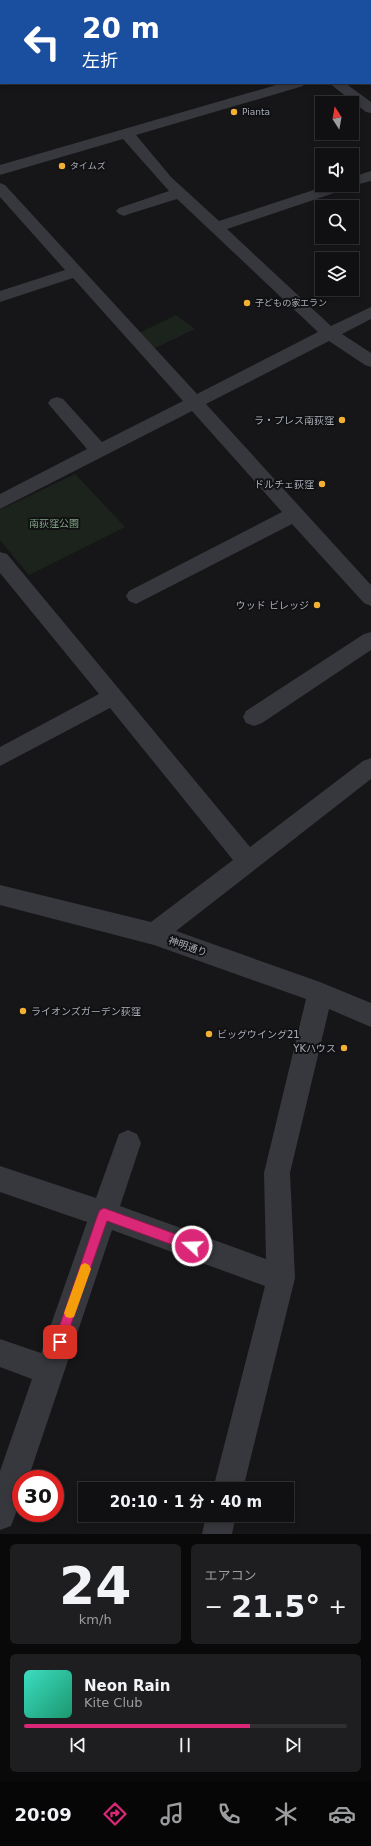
<!DOCTYPE html>
<html lang="ja">
<meta charset="utf-8">
<style>
body{margin:0;font-family:"DejaVu Sans","Noto Sans JP",sans-serif;background:#1e1e20;color:#f1f3f6;height:100vh;display:flex;flex-direction:column;font-size:15px;white-space:nowrap}
*{box-sizing:border-box;margin:0}
p{font-size:13px;color:#9c9d9f}
.icon{flex:none;width:22px;height:22px;fill:none;stroke:currentColor;stroke-width:2;stroke-linecap:round;stroke-linejoin:round}
.map{position:relative;height:1534px;overflow:hidden}
.side{display:flex;flex-direction:column;gap:10px;padding:10px;background:#09090a;flex:1}
.side>*{flex:none}
.banner{position:absolute;left:0px;top:0px;width:371px;height:84px;box-shadow:0 2px 6px #0003,0 0 0 1px #303032;background:#1a4fa0;color:#fff;overflow:hidden}
.needle{width:26px;rotate:349deg}
.tools{position:absolute;left:315px;top:96px;display:grid;gap:8px}
.tools a{display:grid;place-items:center;width:44px;height:44px;border-radius:0px;background:#101012;box-shadow:0 2px 6px #0003,0 0 0 1px #303032;font-size:20px}
.speed{position:absolute;left:12px;top:1470px;display:flex;gap:8px;font-size:20px;font-weight:700;text-align:center}
.speed>*{display:grid;place-content:center;width:52px;height:52px;border-radius:50%;background:#101012;box-shadow:0 2px 6px #0003,0 0 0 1px #303032;line-height:1}
.speed .limit{border:6px solid #d22;background:#fff;color:#111}
.pin{position:absolute;display:grid;place-items:center;width:34px;height:34px;color:#fff;margin:-17px;border-radius:8px;box-shadow:0 2px 6px #0006}
.me{position:absolute;width:44px;margin:-22px;rotate:290deg;stroke-linejoin:round;filter:drop-shadow(0 0 3px #0008)}
.turn{display:flex;align-items:center;gap:14px;height:84px;padding:0 16px;font-size:18px}
.turn .icon{width:52px;height:52px;stroke-width:2.5}
.turn b{display:block;font-size:28px;line-height:34px}
.big{font-size:30px;font-weight:700;line-height:1.1}
.side .tile{flex:1;display:flex;flex-direction:column;justify-content:center;gap:6px;min-width:0;padding:0 14px;border-radius:6px;background:#1e1e20}
.side .dial{align-items:center;gap:0}
.dial b{font-size:52px;line-height:1}
.song{display:flex;align-items:center;gap:12px}
.cover{width:48px;height:48px;border-radius:6px;background:linear-gradient(135deg,hsl(170 70% 55%),hsl(160 70% 35%))}
.played{height:4px;border-radius:2px;background:linear-gradient(90deg,#db2777 70%,#303032 70%)}
.keys{display:flex;justify-content:space-around;direction:ltr}
.heat{display:flex;justify-content:space-between;align-items:center;font-size:22px;direction:ltr}
.side .tiles{flex:1;display:grid;gap:10px;grid-template-columns:1fr 1fr}
.tile:last-child{grid-column:span 2}
.trip{position:absolute;left:78px;top:1482px;width:216px;height:40px;border-radius:0px;background:#101012;box-shadow:0 2px 6px #0003,0 0 0 1px #303032;font-weight:700;line-height:40px;text-align:center}
.dock{display:flex;height:64px;justify-content:space-around;align-items:center;background:#060607;color:#9c9d9f}
.dock .icon{width:28px;height:28px}
.dock .on{color:#db2777}
.dock b{font-size:18px;color:#f1f3f6}
.map>svg:first-child{display:block}
.green{fill:#1c231d}
.lines{fill:none;stroke-linecap:round;stroke-linejoin:round}
.minor{fill:#37383d;fill-rule:evenodd}
.route{fill:#db2777;stroke:#8e194d}
.slow{fill:#f59e0b}
.poi-dot{fill:#f2b134;stroke:#111113;stroke-width:1.5}
.labels{text-anchor:middle;stroke-width:4;stroke-linejoin:round;paint-order:stroke}
.far-poi-label{font-size:9px;fill:#a8adb8;stroke:#111113;text-anchor:start}
.poi-label{font-size:10px;fill:#a8adb8;stroke:#111113;text-anchor:end}
.park-label{font-size:10px;fill:#7fa381;stroke:#111113}
.street-label{font-size:10px;fill:#a8adb8;stroke:#111113}
</style>
<div class="map">
<svg width="371" height="1534" viewBox="0 0 371 1534">
<rect width="100%" height="100%" fill="#161618"/>
<!-- green -->
<g class="green">
<polygon points="176,315 195,329 153,349 139,333"/>
<polygon points="75,474 125,527 29,575 0,540 0,510"/>
</g>
<g class="lines">
<!-- minor -->
<g class="minor">
<polygon points="218,0 232,0 233,1 219,1"/>
<rect x="0" y="69" width="1" height="8"/>
<polygon points="283,83 305,83 303,86 136,135 171,177 219,221 329,185 352,185 352,177 371,171 371,181 351,186 349,188 227,229 331,326 371,307 371,319 342,334 371,353 371,367 365,365 329,341 206,404 371,585 371,606 364,603 292,524 136,604 129,601 126,596 129,591 282,512 192,411 0,509 0,494 87,449 51,407 48,403 51,399 57,397 63,399 102,442 183,401 73,278 0,302 0,291 65,270 0,197 0,183 5,185 197,394 318,332 177,199 129,214 124,216 119,214 116,211 119,208 169,191 123,139 0,175 0,165"/>
<polygon points="329,83 345,83 371,102 371,113 366,112"/>
<path d="M 0,552 L 7,554 L 250,847 L 363,761 L 371,758 L 371,779 L 176,931 L 320,982 L 371,1003 L 371,1027 L 329,1009 L 290,1173 L 295,1278 L 243,1489 L 213,1489 L 265,1286 L 112,1230 L 28,1479 L 21,1479 C 21,1499 18,1508 11,1526 L 0,1530 L 0,1471 L 32,1379 L 0,1367 L 0,1339 L 41,1353 L 87,1222 L 0,1192 L 0,1166 L 96,1198 L 119,1134 L 128,1130 L 137,1134 L 141,1143 L 120,1206 L 266,1259 L 264,1173 L 306,999 L 154,945 L 0,905 L 0,885 L 151,922 L 233,860 L 110,708 L 0,766 L 0,747 L 99,694 L 0,573 Z"/>
<polygon points="371,632 371,650 262,723 254,726 246,723 243,717 246,711 364,634"/>
<polygon points="206,1515 236,1515 232,1534 202,1534"/>
</g>
</g>
<!-- route -->
<polygon class="route" points="104,1208 192,1240 196,1242 198,1246 196,1250 192,1252 107,1221 65,1342 64,1346 60,1348 55,1346 54,1342 98,1214 100,1210"/>
<!-- slow -->
<polygon class="slow" points="85,1263 89,1265 91,1269 74,1317 70,1318 66,1317 64,1313 81,1265"/>
<!-- markers -->
<g class="poi-dot">
<circle cx="234" cy="112" r="4"/>
<circle cx="62" cy="166" r="4"/>
<circle cx="247" cy="303" r="4"/>
<circle cx="342" cy="420" r="4"/>
<circle cx="322" cy="484" r="4"/>
<circle cx="317" cy="605" r="4"/>
<circle cx="23" cy="1011" r="4"/>
<circle cx="209" cy="1034" r="4"/>
<circle cx="344" cy="1048" r="4"/>
</g>
<g class="labels">
<!-- far-poi labels -->
<g class="far-poi-label">
<text x="242" y="115">Pianta</text>
<text x="70" y="169">タイムズ</text>
<text x="255" y="306">子どもの家エラン</text>
</g>
<!-- poi labels -->
<g class="poi-label">
<text x="334" y="424">ラ・プレス南荻窪</text>
<text x="314" y="488">ドルチェ荻窪</text>
<text x="309" y="609">ウッド ビレッジ</text>
<text x="31" y="1015" text-anchor="start">ライオンズガーデン荻窪</text>
<text x="217" y="1038" text-anchor="start">ビッグウイング21</text>
<text x="336" y="1052">YKハウス</text>
</g>
<!-- park labels -->
<g class="park-label">
<text x="54" y="527">南荻窪公園</text>
</g>
<!-- street labels -->
<g class="street-label">
<text transform="translate(188 946) rotate(19)" y="4">神明通り</text>
</g>
</g>
</svg>
<div class="tools">
<a><svg class="needle" viewBox="-14 -14 28 28"><path d="M0-13l5 13h-10z" fill="#e53935"/><path d="M0 13l5-13h-10z" fill="#9c9d9f"/></svg></a>
<a><svg class="icon" aria-label="sound" viewBox="0 0 24 24"><path d="M4 9h4l5-4v14l-5-4H4zM17 9q2 3 0 6"/></svg></a>
<a><svg class="icon" aria-label="search" viewBox="0 0 24 24"><circle cx="10" cy="10" r="6"/><path d="M15 15l6 6"/></svg></a>
<a><svg class="icon" aria-label="layers" viewBox="0 0 24 24"><path d="M12 4l9 5-9 5-9-5zM3 14l9 5 9-5"/></svg></a>
</div>
<div class="speed"><div class="limit">30</div></div>
<div class="pin" style="left:60px;top:1342px;background:#d93025"><svg class="icon" aria-label="arrive" viewBox="0 0 24 24"><path d="M6 21V4h12l-3 4 3 4H6"/></svg></div>
<svg class="me" style="left:192px;top:1246px" viewBox="-20 -20 40 40"><circle r="17" fill="#db2777" stroke="#fff" stroke-width="3"/><path d="M0-11L8 9 0 5-8 9z" fill="#fff"/></svg>
<div class="trip">20:10 · 1 分 · 40 m</div>
<div class="banner">
<div class="turn"><svg class="icon" aria-label="left" viewBox="0 0 24 24"><path d="M17 20v-9H6M10 6l-5 5 5 5"/></svg><div><b>20 m</b>左折</div></div>
</div>
</div>
<section class="side">
<div class="tiles">
<div class="tile dial"><b>24</b><p>km/h</p></div>
<div class="tile"><p>エアコン</p>
<div class="heat"><a>−</a><b class="big">21.5°</b><a>+</a></div>
</div>
<div class="tile">
<div class="song"><i class="cover"></i><div><b>Neon Rain</b><p>Kite Club</p></div></div>
<div class="played"></div>
<div class="keys"><svg class="icon" aria-label="previous" viewBox="0 0 24 24"><path d="M18 5L8 12l10 7zM5 5v14"/></svg><svg class="icon" aria-label="pause" viewBox="0 0 24 24"><path d="M8 5v14M16 5v14"/></svg><svg class="icon" aria-label="next" viewBox="0 0 24 24"><path d="M6 5l10 7-10 7zM19 5v14"/></svg></div>
</div>
</div>
</section>
<nav class="dock">
<b>20:09</b>
<svg class="icon on" aria-label="directions" viewBox="0 0 24 24"><path d="M12 3l9 9-9 9-9-9zM9 14v-3h6M13 9l2 2-2 2"/></svg>
<svg class="icon" aria-label="music" viewBox="0 0 24 24"><path d="M9 18V5l10-2v13"/><circle cx="6" cy="18" r="3"/><circle cx="16" cy="16" r="3"/></svg>
<svg class="icon" aria-label="phone" viewBox="0 0 24 24"><path d="M5 4h4l2 5-3 2q2 4 5 5l2-3 5 2v4C11 20 4 13 5 4z"/></svg>
<svg class="icon" aria-label="climate" viewBox="0 0 24 24"><path d="M12 3v18M4 7l16 10M4 17L20 7"/></svg>
<svg class="icon" aria-label="car" viewBox="0 0 24 24"><path d="M5 17H2v-5l4-1 3-4h7l3 4 3 1v5h-3M9 17h6M6 11h13"/><circle cx="7" cy="17" r="2"/><circle cx="17" cy="17" r="2"/></svg>
</nav>
